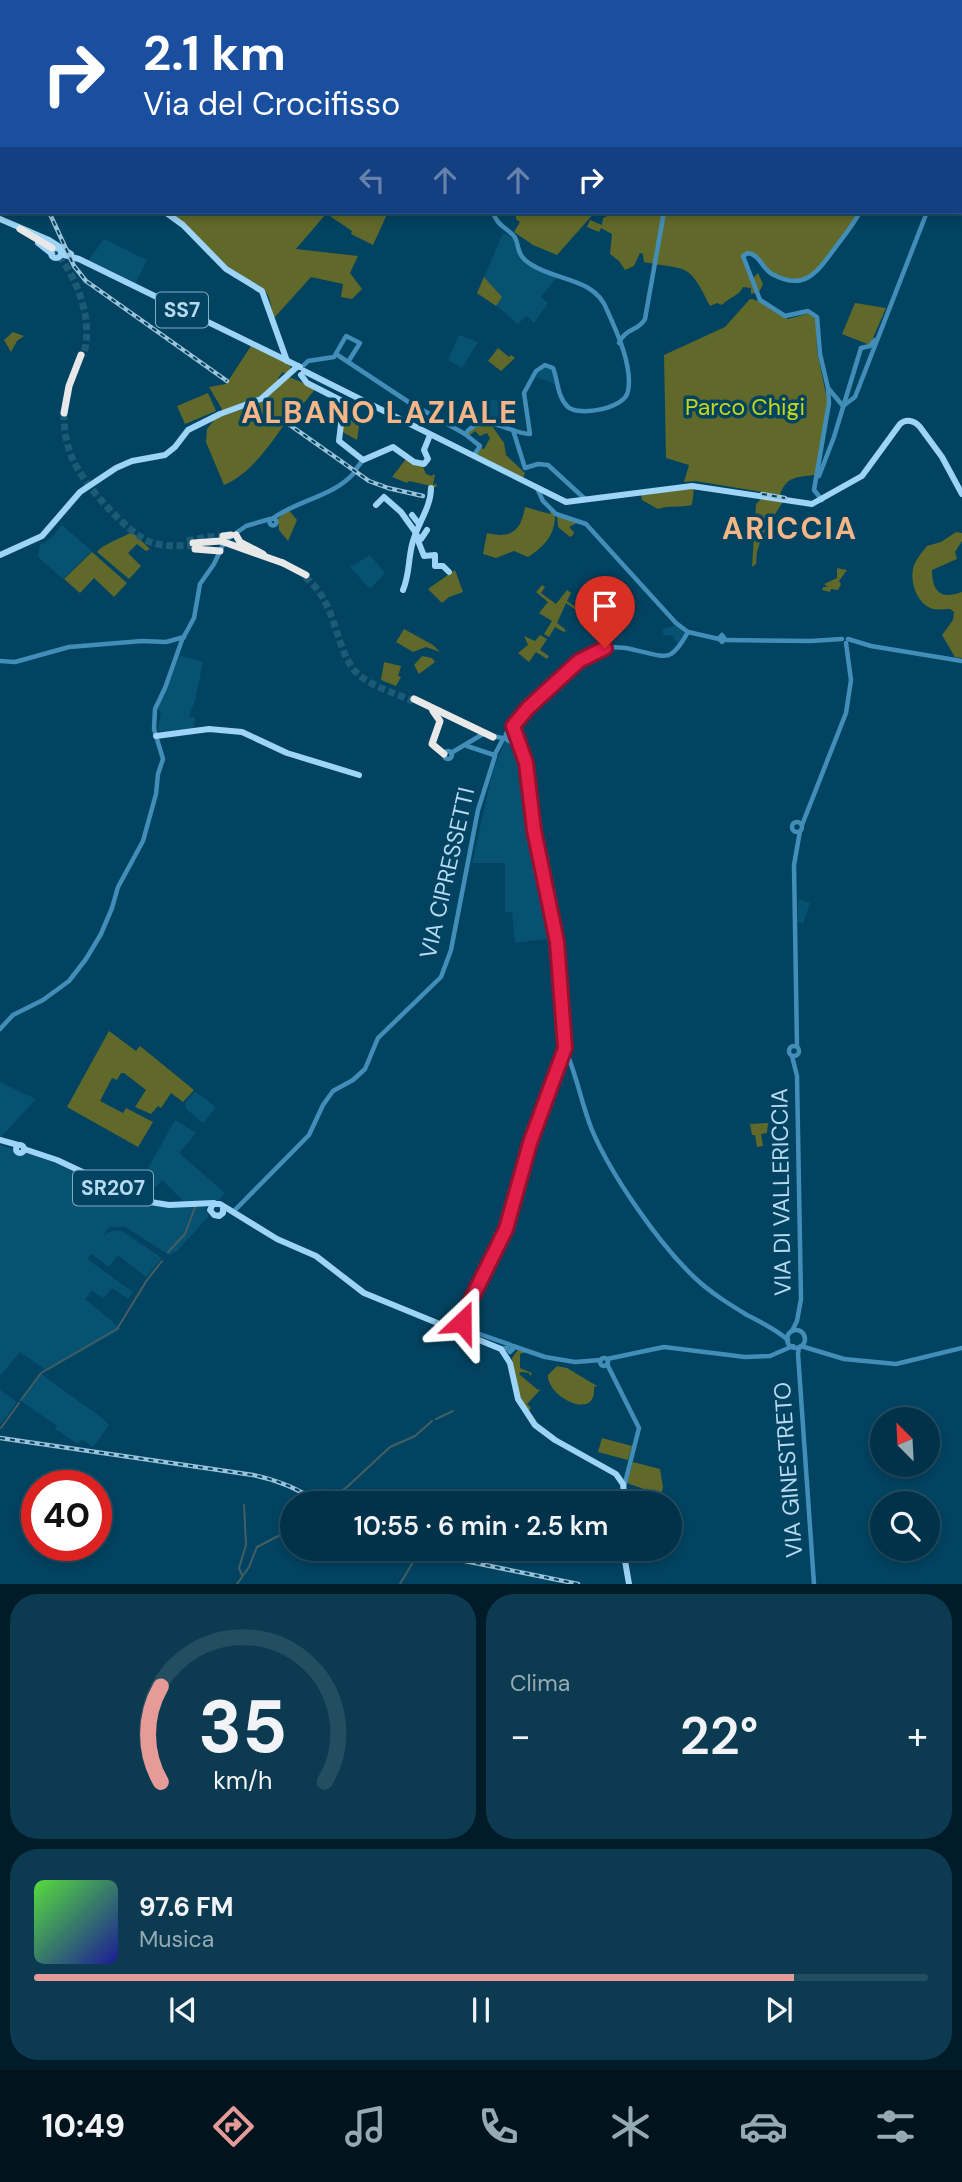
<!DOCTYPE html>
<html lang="it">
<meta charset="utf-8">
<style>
body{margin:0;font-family:"DM Sans",sans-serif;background:#0c3a50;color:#f1f3f6;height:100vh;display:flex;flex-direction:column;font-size:26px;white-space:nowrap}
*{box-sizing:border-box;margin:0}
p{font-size:23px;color:#96aab4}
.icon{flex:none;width:38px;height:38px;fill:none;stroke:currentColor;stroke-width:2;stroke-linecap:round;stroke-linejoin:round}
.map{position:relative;height:1584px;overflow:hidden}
.drawer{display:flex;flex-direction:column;gap:10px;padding:10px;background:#011c28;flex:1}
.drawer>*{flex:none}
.guide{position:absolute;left:0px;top:0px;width:962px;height:214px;box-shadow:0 4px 10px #0003,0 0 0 2px #234d61;background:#1a4fa0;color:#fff;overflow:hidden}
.needle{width:46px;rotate:336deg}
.tools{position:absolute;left:870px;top:1407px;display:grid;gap:14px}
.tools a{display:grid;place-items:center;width:70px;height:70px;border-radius:50%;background:#023249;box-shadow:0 4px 10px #0003,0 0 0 2px #234d61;font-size:35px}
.speed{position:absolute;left:21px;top:1470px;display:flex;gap:14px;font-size:35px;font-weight:700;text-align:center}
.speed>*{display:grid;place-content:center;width:91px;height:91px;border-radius:50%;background:#023249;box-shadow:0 4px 10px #0003,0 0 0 2px #234d61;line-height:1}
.speed .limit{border:10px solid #d22;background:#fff;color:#111}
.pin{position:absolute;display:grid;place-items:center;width:60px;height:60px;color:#fff;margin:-72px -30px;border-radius:50% 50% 50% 0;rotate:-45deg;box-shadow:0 0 7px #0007}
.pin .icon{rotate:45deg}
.me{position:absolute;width:77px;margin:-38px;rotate:23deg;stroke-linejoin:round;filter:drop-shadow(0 0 5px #0008)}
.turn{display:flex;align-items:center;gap:24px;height:147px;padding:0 28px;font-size:32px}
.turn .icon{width:91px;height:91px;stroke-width:2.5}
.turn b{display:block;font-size:49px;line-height:60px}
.lanes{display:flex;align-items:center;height:66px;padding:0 28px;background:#0003;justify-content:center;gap:35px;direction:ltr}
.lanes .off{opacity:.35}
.big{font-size:52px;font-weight:600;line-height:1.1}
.drawer .widget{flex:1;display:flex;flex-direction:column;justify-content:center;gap:10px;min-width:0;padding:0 24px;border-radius:28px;background:#0c3a50}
.drawer .dial{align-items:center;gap:0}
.dial svg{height:182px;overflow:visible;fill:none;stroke:#234d61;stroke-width:7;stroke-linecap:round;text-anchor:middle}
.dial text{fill:#f1f3f6;stroke:none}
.song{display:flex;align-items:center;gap:21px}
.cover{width:84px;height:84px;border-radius:10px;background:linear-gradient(135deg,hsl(110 70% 55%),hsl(240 70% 35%))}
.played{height:7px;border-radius:4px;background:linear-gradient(90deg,#e69b98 85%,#234d61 85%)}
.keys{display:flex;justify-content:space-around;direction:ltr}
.heat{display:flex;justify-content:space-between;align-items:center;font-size:38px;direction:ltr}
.drawer .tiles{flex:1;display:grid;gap:10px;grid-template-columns:1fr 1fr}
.widget:last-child{grid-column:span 2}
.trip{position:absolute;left:280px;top:1491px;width:402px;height:70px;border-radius:35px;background:#023249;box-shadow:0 4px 10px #0003,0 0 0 2px #234d61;font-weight:600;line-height:70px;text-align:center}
.dock{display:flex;height:112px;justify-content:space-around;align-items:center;background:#01141d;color:#96aab4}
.dock .icon{width:49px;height:49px}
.dock .selected{color:#e69b98}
.dock b{font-size:32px;color:#f1f3f6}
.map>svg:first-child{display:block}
.built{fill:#075171}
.green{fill:#60692a}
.water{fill:#132a25;stroke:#445f62;stroke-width:2}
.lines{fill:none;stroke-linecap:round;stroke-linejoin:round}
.stream{stroke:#445f62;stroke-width:2}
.highway-tunnel{stroke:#1d5a76;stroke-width:7;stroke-dasharray:7 3.5;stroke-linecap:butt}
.minor{stroke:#438eb9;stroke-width:4.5}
.major{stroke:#9dd4f7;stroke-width:6}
.highway{stroke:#e8e8e8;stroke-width:7}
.rail-casing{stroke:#9ac2d9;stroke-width:4.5}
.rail{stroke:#024361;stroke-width:2;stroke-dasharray:5;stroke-linecap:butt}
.highway-bridge{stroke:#e8e8e8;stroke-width:7}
.route-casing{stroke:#92132f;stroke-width:18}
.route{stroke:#e11d48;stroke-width:12}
.labels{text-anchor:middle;stroke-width:7;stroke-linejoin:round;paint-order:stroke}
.shield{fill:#024361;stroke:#81adc5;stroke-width:2}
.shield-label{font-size:21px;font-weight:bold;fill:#b7daf0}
.park-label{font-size:23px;fill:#c3d714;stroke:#024361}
.street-label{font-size:23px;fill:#b7daf0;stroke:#024361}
.district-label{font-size:30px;font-weight:bold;letter-spacing:2px;fill:#f8b585;stroke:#024361}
</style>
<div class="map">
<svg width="962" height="1584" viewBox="0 0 962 1584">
<rect width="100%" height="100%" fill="#024361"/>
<!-- built -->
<g class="built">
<polygon points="503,233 513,238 520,257 557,277 541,297 548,303 534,323 526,316 518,324 492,302 477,294"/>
<polygon points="104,239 147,260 135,284 88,261"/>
<polygon points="459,335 478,342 462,368 448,360"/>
<polygon points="550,366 557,385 536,377 540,369"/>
<polygon points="497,399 500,418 488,422 483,403"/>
<polygon points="62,525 92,551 63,579 38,557 40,545 52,537"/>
<polygon points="370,555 385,573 370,589 350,567"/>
<polygon points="677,625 685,633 678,645 672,635 664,636 662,629"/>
<polygon points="180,655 203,662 195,701 189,716 195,718 194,729 161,732 158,730 161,711 157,709"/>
<polygon points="505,741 511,745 516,744 524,761 532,829 555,938 515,943 512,912 505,912 505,863 472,863 493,770"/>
<polygon points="798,899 810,903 803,924 798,922"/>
<polygon points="0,1082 36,1099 0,1138"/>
<polygon points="195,1091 216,1107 203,1123 186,1109 185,1103"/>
<polygon points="175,1120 196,1133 179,1153 225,1193 218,1201 184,1202 162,1180 145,1199 133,1195"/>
<polygon points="0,1145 55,1162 128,1198 168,1207 203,1204 208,1213 208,1217 176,1252 169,1255 125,1227 109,1227 104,1235 114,1230 122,1231 162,1258 146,1277 118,1255 109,1267 91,1254 87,1259 133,1292 128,1299 112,1288 104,1298 92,1291 85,1299 121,1329 47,1371 20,1352 0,1376"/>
<polygon points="41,1374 102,1418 109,1425 93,1447 82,1439 78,1444 55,1429 57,1426 21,1401"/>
<polygon points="0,1390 17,1402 0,1425"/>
</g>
<!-- green -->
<g class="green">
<polygon points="800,0 962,0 962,71 961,2 797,2"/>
<path d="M 168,212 L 388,212 L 373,245 L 351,234 L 352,231 L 327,214 L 325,215 L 296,249 L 358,256 L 350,273 L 362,289 L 352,299 L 341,297 L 343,284 L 311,277 L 274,318 C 271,310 271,299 266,292 C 258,281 243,280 232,272 C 208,255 194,227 168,212 Z"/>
<polygon points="516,212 595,212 557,255 533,245 514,232 520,222 516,219"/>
<path d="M 616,212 L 859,212 L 852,225 L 809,278 C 782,282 772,275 755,255 L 744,254 L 752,279 L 758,273 L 763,284 L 759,292 L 751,294 L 751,288 L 743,287 C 739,296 728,298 722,305 L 717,303 L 710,306 C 688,261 688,271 644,262 L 643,254 L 640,253 L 634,266 L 625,270 L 619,261 L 610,254 L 612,234 L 601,228 L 599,232 L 587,227 L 590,220 L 602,225 L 603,218 Z"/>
<polygon points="484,277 502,297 496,306 477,293"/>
<path d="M 750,299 C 764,300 774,314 788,319 L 810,313 L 814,316 L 816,323 L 817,351 L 828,404 L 815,475 C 798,477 786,476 780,495 L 695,481 L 684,482 L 689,465 L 666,458 L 664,355 L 725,327 Z"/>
<polygon points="855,303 886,308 870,345 842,334"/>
<polygon points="13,332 24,336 17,341 11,352 4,340"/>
<polygon points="251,346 290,365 291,369 287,375 283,372 278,378 279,381 265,394 223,411 209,387 226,384"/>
<polygon points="498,348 509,357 511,355 515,358 501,371 488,361"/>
<path d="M 289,377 L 316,388 L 300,408 L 298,407 C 275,434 258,470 224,485 L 206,442 L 207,429 L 215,419 L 262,402 Z"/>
<polygon points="208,393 216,411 185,424 177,406"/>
<polygon points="345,413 360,420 357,440 341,431"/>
<polygon points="479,426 492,426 504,443 506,455 525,473 523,478 476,454 481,448 484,449 490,438 487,433 480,436 475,431 469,436 467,434 467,431"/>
<polygon points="406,459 422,465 426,474 431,476 435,474 433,485 437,484 436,487 432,488 431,486 409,481 407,483 392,477"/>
<path d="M 694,488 L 692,505 C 681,508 668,505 658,509 L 642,500 L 641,495 Z"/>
<path d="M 761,499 L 783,502 C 777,510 760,538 758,549 C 756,553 757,559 756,564 L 752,567 L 756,504 Z"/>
<path d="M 525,507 L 550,514 L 551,511 L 555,515 C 555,535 545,546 528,557 L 514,551 L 496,558 L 483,554 L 487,533 C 511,539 521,531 525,507 Z"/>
<polygon points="288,509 297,520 288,541 279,530 278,519"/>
<polygon points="557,515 577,523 569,527 574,532 573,535 570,537 558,527"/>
<path d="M 132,532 L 150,549 L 146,551 L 137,544 L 128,553 L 141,566 L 129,579 L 97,552 C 103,544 122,538 132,532 Z"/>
<path d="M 956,532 L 962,533 L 962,541 L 955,552 L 957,559 L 932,570 C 932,592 941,600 962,592 L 962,658 L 955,657 L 942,635 L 953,620 L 954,612 L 950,609 C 945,609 938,610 933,609 C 916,604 909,580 914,565 C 917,558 922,552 927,546 L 941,542 Z"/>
<polygon points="92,552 127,583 114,597 94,578 80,593 64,579"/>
<polygon points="837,568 847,570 839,581 841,584 838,590 831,589 830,592 822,590 823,587 828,587 824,584 837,578"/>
<polygon points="455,570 463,592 449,597 442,603 428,589"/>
<polygon points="542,585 545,587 541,593 556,604 567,590 571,593 567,601 577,608 576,610 566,603 557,623 566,630 564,632 555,627 549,637 544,634 552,621 539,613 548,602 536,592"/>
<polygon points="404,629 433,645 440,652 426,647 413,652 396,642"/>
<polygon points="540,635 547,639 540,650 549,656 547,659 536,652 529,662 518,653 528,645 524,636 535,641"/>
<polygon points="422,656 432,658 435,662 419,674 414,665"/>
<polygon points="384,662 401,666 398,676 401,677 396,686 381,680"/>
<polygon points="109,1031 136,1051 140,1046 194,1090 183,1102 171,1093 161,1108 158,1106 151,1114 135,1107 146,1090 124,1073 121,1073 117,1080 112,1078 100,1101 123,1113 126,1108 153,1122 138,1147 67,1107"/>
<polygon points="768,1123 767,1133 761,1134 763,1146 757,1147 755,1135 752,1135 750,1124"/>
<polygon points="518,1350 526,1352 520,1354 520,1368 532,1373 530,1376 529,1373 521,1372 519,1374 538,1390 541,1389 527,1404 531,1408 528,1412 517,1390 512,1358"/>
<path d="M 557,1366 L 567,1368 L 597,1386 L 594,1387 C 597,1423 546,1396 548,1375 Z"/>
<polygon points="602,1438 632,1446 628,1460 598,1452"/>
<polygon points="633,1462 660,1469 663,1487 661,1495 627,1483"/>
</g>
<!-- water -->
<polygon class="water" points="120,0 795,0 121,2"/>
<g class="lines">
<!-- stream -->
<g class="stream">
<polyline points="168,1252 185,1234 195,1207"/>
<polyline points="21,1400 41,1373 117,1329 147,1280 162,1261"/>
<polyline points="436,1419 453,1411"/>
<polyline points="1,1428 19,1403"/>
<polyline points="323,1503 347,1487 390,1447 415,1436 432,1421"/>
<polyline points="242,1575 239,1568 246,1545 244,1505"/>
<polyline points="237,1584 249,1567 257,1547 284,1533 292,1524"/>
<polyline points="400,1584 413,1562 434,1560"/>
</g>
<!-- highway-tunnel -->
<g class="highway-tunnel">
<path d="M 52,248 C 76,273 95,321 83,356"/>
<path d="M 64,413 C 64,429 66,445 73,460 C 84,484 126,532 150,542 C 164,547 179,546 193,545"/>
<polyline points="187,541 206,537 223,536"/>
<path d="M 305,577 C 339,603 334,653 359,675 C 373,687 397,694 413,701"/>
</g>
<!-- minor -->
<g class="minor">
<polyline points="961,10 962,9"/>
<polyline points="0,27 2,25"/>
<polyline points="961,135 962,132"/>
<path d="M 619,343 C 625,328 639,331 645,319 L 664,212"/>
<polyline points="336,354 410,403 465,434 480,446 474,455"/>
<polyline points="301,368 308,361 334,357 346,336 360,343 348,362"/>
<polyline points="828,388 843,406"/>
<polyline points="843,406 855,397 927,212"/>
<polyline points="513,430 525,468 538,464 548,465 585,499"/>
<path d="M 465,434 C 484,409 509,434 530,434 L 524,393 L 536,371 L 545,365 L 553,368 C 558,380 557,397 568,407 C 580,417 626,408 628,391 C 633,367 617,332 607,310 C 595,278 557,281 532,265 C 513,254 521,243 513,235 C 505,227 496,224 493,212"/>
<polyline points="356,469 363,460"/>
<polyline points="819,476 834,437 861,348 870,346 875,340"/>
<polyline points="537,488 543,501 556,514 586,524 676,623 688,632 719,639"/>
<path d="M 822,500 L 814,490 L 829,403 L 828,388 L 820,354 L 817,317 L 808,311 L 785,316 L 760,300 L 743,256 L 748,253 C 760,255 762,268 772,274 C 805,292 817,272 835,248 C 844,236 853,225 860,212"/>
<circle cx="273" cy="522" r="3.5"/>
<path d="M 272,519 C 297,500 333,497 354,473"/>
<polyline points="226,540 246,526 270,519"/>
<polygon points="722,635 725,639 722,642 719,638"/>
<polyline points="848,639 871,646 962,661"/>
<polyline points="725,640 811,641 842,639"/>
<polyline points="0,661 15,662 69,647 142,641 166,642 184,637"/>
<path d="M 512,730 L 518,718 C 532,704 548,691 563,678 C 576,666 585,655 602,649 C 627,641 659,662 671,654 C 679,649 683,640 688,632"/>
<circle cx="511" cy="736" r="5.5"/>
<polyline points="467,746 494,755"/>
<circle cx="448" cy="755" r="4"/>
<polyline points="451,753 483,734 507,739"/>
<polyline points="495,754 503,739"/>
<circle cx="797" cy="827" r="5"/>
<polyline points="802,825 846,713 851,680 846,643"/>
<polyline points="0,1029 13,1015 43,1000 69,981 86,959 101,934 112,908 118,887 143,841 156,794 158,774 163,759 154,729 155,709 165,688 182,640 194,618 200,584 214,564 223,545"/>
<circle cx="794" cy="1051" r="5"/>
<polyline points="797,1046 794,865 800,831"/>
<path d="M 565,1049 C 577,1075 581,1103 592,1130 C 611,1175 659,1244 695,1278 C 711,1293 729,1304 747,1315 C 761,1322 777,1330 788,1340"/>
<polyline points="233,1212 309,1135 323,1105 333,1091 353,1080 365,1069 378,1038 441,977 451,950 478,810 495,756"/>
<circle cx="796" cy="1339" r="9"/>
<polyline points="792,1331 797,1321 801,1299 797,1076 792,1056"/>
<polyline points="513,1346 545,1357 575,1362 601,1360"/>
<polyline points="801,1346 844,1359 896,1364 962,1348"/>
<polyline points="799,1347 798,1354 814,1584"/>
<polyline points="501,1349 507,1348 510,1352 513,1349"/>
<polyline points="513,1349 511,1345 468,1330 462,1321 505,1231 530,1143 565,1048 558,946 534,830 526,763 516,736"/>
<circle cx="604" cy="1362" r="4"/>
<polyline points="607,1359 664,1347 745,1357 770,1356 793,1346"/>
<polyline points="607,1364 639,1428 624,1487"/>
</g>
<!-- major -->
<g class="major">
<polyline points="0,46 2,47"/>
<polyline points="165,212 183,225 226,269 262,291 287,361"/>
<polyline points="0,219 49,240 71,254"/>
<polyline points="38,243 52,254"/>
<circle cx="56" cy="253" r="5"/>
<polyline points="61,254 79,259 300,367"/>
<path d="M 304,371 L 566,502 L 692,486 L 812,504 L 862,476 L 900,424 C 906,419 914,420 920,427 L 942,457 L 962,494"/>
<polyline points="301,375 307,383 346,403 342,415 339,441 363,460 393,447 414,462 424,464 428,459 424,450 430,435"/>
<polyline points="376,505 384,497 401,512 416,533"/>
<polyline points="412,515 419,524"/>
<polyline points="417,536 421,539 427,530"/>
<polyline points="417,538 424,556 435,555 435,566 443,566 449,572"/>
<polyline points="0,555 42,536 80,492 116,468 132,461 165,455 175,447 188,430 220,414 261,399 298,366"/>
<path d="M 403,590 C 410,574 408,557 413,541 C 418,523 431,507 431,488"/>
<polyline points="156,736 209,729 242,732 287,753 359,775"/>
<polyline points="0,1140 18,1145"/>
<circle cx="20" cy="1149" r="4"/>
<polyline points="24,1149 57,1160 144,1201 169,1205 214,1203"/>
<polyline points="223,1208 223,1213 219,1216 214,1215 210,1210 213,1204 220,1204 277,1239 316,1256 364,1293 501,1349 510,1363 518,1399 535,1425 555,1440 616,1474 623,1484 625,1503"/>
<polyline points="623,1549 629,1584"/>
</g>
<!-- highway -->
<g class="highway">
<polyline points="20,229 52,248"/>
<polyline points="64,413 69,386 81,355"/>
<polyline points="236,535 240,542 263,554"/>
<polyline points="223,536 231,535"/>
<polyline points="193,543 221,541"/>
<polyline points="195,549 220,551"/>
<polyline points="283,563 306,575"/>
<polyline points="414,699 493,737"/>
<polyline points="433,711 440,721 432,744 444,754"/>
</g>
<!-- rail casing -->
<g class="rail-casing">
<g id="rail">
<polyline points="49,212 74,266 86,281 227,381"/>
<polyline points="287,423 369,481 388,488 423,496"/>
<polyline points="762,494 785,498"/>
<path d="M 0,1438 L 253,1475 C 278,1480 299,1489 320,1503"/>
<polyline points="407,1549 578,1584"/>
</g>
</g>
<!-- rail -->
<use href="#rail" class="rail"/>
<!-- highway-bridge -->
<polyline class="highway-bridge" points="221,541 283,563"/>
</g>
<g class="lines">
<!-- route casing -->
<g class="route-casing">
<polyline id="route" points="462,1322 467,1308 506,1229 530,1143 565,1048 557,942 534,830 526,763 513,726 528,708 579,661 605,648"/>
</g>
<!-- route -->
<use href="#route" class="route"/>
</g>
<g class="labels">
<!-- shield labels -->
<g class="shield">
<rect x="156" y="292.5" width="52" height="35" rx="5"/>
<rect x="73" y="1170.5" width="80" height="35" rx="5"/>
</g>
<g class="shield-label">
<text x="182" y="317">SS7</text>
<text x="113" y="1195">SR207</text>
</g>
<!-- park labels -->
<g class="park-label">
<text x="745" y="415">Parco Chigi</text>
</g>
<!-- street labels -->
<g class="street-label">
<text transform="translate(447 873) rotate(-77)" y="8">VIA CIPRESSETTI</text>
<text transform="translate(781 1192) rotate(-91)" y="8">VIA DI VALLERICCIA</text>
<text transform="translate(788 1470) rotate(-94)" y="8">VIA GINESTRETO</text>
</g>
<!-- district labels -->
<g class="district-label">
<text x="380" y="423">ALBANO LAZIALE</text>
<text x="790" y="539">ARICCIA</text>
</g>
</g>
</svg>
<div class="tools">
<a><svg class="needle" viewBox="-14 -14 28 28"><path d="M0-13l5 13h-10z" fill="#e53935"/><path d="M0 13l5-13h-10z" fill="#96aab4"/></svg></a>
<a><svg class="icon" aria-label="search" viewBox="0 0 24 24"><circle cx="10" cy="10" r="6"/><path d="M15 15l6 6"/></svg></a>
</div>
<div class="speed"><div class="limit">40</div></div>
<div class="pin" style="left:605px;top:648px;background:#d93025"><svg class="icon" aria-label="arrive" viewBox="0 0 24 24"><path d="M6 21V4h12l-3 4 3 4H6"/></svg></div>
<svg class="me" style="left:462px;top:1322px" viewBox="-20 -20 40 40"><path d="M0-17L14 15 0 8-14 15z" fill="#e11d48" stroke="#fff" stroke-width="4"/></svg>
<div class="trip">10:55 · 6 min · 2.5 km</div>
<div class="guide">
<div class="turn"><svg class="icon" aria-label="right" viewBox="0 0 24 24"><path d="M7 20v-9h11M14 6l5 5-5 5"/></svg><div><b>2.1 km</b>Via del Crocifisso</div></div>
<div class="lanes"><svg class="icon off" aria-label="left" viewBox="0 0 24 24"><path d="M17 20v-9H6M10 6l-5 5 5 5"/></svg><svg class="icon off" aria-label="ahead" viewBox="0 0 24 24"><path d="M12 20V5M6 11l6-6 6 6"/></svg><svg class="icon off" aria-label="ahead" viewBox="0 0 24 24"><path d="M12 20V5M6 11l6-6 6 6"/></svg><svg class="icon" aria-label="right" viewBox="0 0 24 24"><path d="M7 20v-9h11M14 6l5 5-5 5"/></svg></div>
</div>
</div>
<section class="drawer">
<div class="tiles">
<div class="widget dial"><svg viewBox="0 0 100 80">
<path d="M14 69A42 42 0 1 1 86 69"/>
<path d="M14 69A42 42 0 0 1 14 27" stroke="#e69b98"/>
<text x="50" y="56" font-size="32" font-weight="700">35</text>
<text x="50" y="72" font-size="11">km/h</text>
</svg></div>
<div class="widget"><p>Clima</p>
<div class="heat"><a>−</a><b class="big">22°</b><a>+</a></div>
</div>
<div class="widget">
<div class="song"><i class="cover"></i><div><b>97.6 FM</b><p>Musica</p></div></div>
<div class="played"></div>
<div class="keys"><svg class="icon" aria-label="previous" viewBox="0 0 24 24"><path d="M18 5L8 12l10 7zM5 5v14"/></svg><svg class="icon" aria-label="pause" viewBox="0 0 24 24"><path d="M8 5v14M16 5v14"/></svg><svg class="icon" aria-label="next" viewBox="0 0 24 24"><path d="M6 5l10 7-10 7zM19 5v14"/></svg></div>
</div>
</div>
</section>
<nav class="dock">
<b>10:49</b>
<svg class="icon selected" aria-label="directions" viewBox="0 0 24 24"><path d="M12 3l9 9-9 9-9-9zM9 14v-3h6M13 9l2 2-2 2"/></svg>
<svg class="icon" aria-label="music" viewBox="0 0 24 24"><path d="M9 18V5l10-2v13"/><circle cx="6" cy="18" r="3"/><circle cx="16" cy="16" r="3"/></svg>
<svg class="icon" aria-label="phone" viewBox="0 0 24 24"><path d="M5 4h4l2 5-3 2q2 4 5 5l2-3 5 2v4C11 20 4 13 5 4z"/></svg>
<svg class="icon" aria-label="climate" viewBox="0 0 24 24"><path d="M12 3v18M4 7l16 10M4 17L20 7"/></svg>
<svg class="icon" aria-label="car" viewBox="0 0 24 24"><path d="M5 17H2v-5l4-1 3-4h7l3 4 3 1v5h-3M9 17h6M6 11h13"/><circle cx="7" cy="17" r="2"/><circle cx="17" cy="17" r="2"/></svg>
<svg class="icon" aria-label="filters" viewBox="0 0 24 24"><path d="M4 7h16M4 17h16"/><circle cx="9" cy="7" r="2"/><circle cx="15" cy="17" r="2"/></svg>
</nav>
